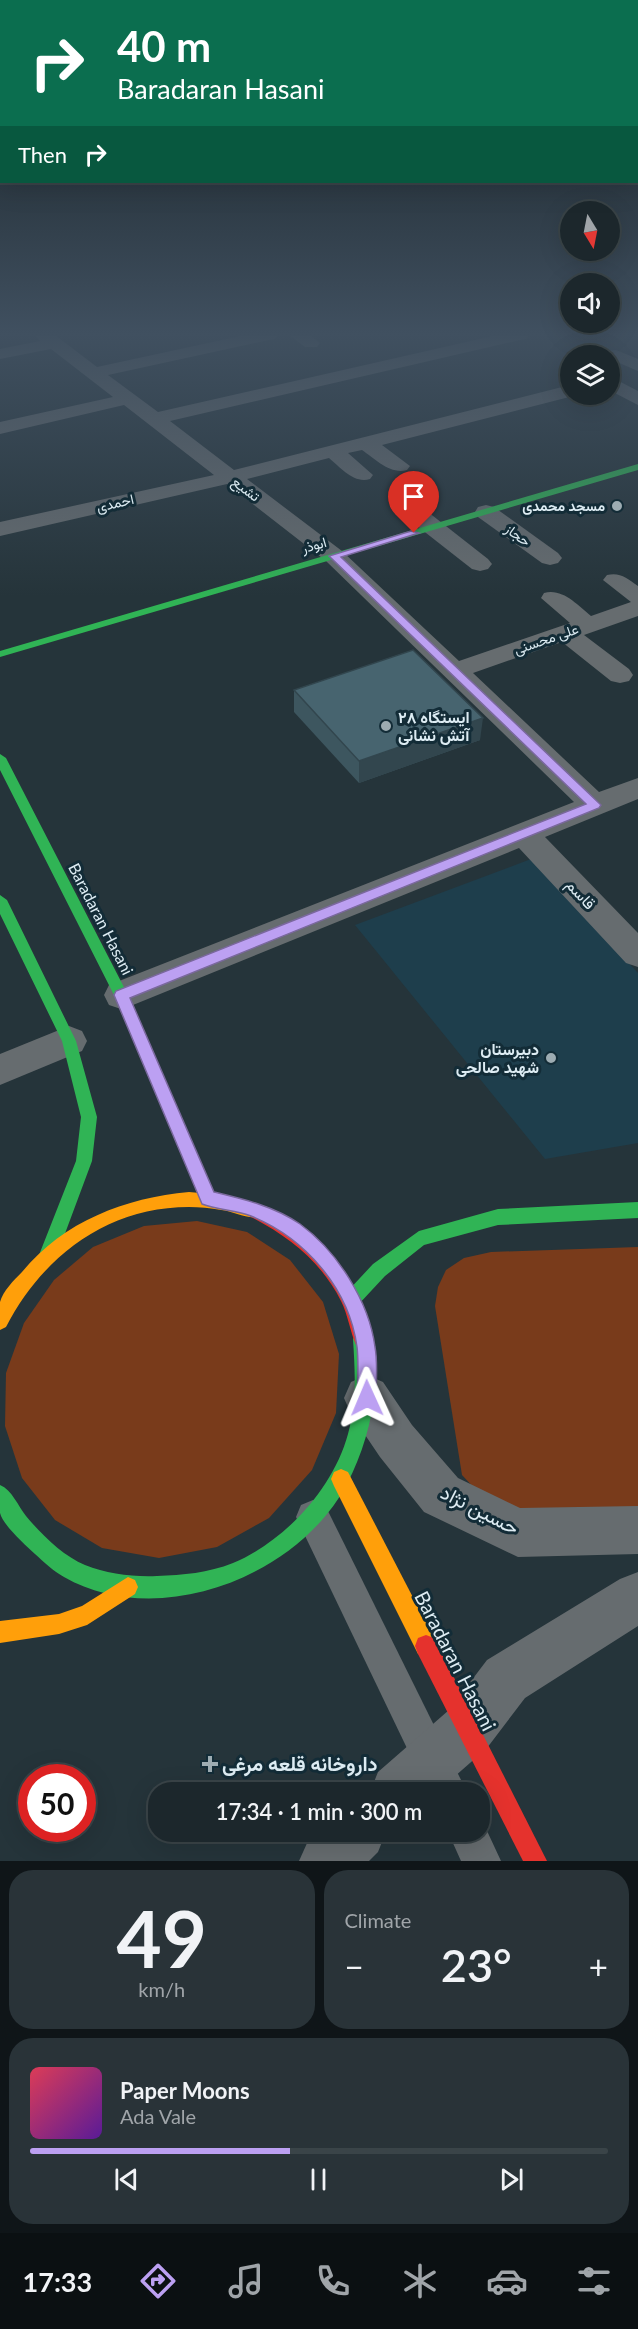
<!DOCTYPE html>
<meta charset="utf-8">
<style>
body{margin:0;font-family:Lato,Vazirmatn,sans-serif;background:#293338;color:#f1f3f6;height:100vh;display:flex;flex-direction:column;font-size:22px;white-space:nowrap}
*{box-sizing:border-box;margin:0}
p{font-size:20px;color:#a0a5a9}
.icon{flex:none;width:33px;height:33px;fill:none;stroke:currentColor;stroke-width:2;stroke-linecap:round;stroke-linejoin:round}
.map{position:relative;height:1861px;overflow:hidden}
.drawer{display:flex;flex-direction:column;gap:9px;padding:9px;background:#0f1518;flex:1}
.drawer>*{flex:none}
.banner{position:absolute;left:0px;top:0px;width:639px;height:183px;box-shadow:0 6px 24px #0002,0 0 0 2px #3a4448;background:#0b6e4f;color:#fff;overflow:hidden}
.needle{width:39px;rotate:170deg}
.controls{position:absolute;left:560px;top:201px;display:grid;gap:12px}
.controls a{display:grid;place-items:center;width:60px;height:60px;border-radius:50%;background:#1c272c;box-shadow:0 6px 24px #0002,0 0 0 2px #3a4448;font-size:30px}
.speed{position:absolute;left:18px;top:1764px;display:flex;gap:12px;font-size:30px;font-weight:700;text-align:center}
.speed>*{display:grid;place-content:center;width:78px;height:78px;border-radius:50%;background:#1c272c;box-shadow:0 6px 24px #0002,0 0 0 2px #3a4448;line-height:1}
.speed .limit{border:9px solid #d22;background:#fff;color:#111}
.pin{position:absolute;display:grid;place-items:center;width:51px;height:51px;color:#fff;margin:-62px -26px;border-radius:50% 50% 50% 0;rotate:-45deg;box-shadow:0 0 6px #0007}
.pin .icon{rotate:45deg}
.me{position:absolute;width:66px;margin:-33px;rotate:359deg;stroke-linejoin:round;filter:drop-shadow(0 0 4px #0008)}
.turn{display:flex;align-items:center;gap:21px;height:126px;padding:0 18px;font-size:27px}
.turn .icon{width:78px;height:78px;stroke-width:2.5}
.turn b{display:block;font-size:42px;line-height:51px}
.then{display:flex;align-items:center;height:57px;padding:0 18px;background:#0003;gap:12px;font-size:22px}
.big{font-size:45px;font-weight:600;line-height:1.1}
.drawer .card{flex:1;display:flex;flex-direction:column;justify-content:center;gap:9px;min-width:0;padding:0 21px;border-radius:24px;background:#293338}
.drawer .dial{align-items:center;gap:0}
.dial b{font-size:78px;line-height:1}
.song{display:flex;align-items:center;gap:18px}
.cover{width:72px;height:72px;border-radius:9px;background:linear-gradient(135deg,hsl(350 70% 55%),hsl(270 70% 35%))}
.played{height:6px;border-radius:3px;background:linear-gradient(90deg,#bca0f2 45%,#3a4448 45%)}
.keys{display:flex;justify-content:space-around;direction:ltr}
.heat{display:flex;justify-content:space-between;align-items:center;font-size:33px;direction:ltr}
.drawer .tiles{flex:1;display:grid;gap:9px;grid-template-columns:1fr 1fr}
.card:last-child{grid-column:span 2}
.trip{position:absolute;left:148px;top:1782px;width:342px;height:60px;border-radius:24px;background:#1c272c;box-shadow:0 6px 24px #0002,0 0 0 2px #3a4448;font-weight:600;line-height:60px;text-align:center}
.tab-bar{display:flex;height:96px;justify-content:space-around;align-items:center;background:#0b1012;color:#a0a5a9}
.tab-bar .icon{width:42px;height:42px}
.tab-bar .on{color:#bca0f2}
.tab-bar b{font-size:27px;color:#f1f3f6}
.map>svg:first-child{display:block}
.built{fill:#1e3e4c}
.green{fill:#793b1b}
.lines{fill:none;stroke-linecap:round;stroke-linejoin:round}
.lane{fill:#666c6f;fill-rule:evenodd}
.street{fill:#666c6f;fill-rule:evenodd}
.fast{fill:#30b455;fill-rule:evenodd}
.slow{fill:#ff9f0a;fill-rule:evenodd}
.jam{fill:#e5322d;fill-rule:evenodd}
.wall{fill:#3d565f}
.shaded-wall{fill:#32464e}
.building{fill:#47646f;stroke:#32464e;stroke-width:1.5}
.route{fill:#bca0f2;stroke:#7a689d;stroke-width:1.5}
.poi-dot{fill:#9dacb2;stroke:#132c37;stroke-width:2}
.labels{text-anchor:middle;stroke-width:6;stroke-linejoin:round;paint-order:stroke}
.far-street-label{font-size:14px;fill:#ddecf3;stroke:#132c37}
.far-poi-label{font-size:14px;font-weight:bold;fill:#ddecf3;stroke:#132c37;text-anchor:end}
.poi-label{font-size:16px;font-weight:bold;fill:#ddecf3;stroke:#132c37;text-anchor:start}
.street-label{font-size:16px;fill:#ddecf3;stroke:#132c37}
.near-street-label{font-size:20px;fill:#ddecf3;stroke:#132c37}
.near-poi-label{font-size:20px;font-weight:bold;fill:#ddecf3;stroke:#132c37;text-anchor:start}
</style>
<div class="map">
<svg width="638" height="1861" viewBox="0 0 638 1861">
<rect width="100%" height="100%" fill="#25343a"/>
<!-- built -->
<polygon class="built" points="531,859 638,973 638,1143 545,1159 355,925"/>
<!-- green -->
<g class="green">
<polygon points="197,1221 247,1232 290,1260 323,1302 339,1354 336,1413 312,1470 269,1518 217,1547 159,1558 102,1548 55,1520 22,1478 5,1426 6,1373 24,1323 54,1280 93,1247 144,1226"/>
<polygon points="638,1247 638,1508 521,1513 477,1491 462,1475 435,1306 438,1287 446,1270 464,1258 491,1252"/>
</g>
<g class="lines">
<!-- lane -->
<g class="lane">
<polygon points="313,1500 325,1505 467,1792 428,1792 296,1517 301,1505"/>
<polygon points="481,1818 501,1861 461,1861 448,1832 480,1832"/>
</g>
<!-- street -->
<g class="street">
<path d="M 35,335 L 55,335 L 97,367 L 245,335 L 278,335 L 275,339 L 269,340 L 108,375 L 158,412 L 497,335 L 529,335 L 526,339 L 520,340 L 170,421 L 234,470 L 570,385 L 570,394 L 577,395 L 382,445 L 410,466 L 407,470 C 391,475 375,459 362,450 L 348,453 L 373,475 L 370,479 C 354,484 341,468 329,458 L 247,479 L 342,551 L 459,661 L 570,623 L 541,598 L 544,593 C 563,588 577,605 591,616 L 631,602 L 603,580 L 607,575 C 620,572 627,578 638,586 L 638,616 L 584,635 L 629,669 L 633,675 L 629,681 L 620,683 L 611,681 L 562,642 L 473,673 L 599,792 L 638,778 L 638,799 L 545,837 L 638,933 L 638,967 L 626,963 L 519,848 L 133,1005 L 121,1009 L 109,1005 L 104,995 L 109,985 L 574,802 L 326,561 L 227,484 L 0,536 L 0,522 L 214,475 L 124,405 L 0,434 L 0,422 L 113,397 L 51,349 L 0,359 L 0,349 L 40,341 Z"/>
<polygon points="289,335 310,335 320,343 317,347 305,347"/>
<polygon points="616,350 638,359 638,371 610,359 607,355 610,351"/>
<polygon points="609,376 638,391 638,405 609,390"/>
<polygon points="406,499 414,501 488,559 492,564 488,569 480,571 472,569 398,511 395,506 398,501"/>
<polygon points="486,505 494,507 558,553 562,558 558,563 550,565 542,563 478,517 475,512 478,507"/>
<polygon points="69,1026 82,1031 87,1041 82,1051 0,1085 0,1054"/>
<polygon points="367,1375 383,1382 412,1425 458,1478 520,1508 638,1506 638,1554 518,1557 424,1512 380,1457 351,1414 344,1398 351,1382"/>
<polygon points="638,1572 638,1626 525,1698 487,1748 437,1792 370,1792 378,1772 449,1710 487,1660 620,1579"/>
<polygon points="317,1832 386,1832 378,1852 369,1861 299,1861 308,1841"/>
</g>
<!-- fast -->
<g class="fast">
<polygon points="638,464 638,470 0,657 0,651"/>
<polygon points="0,754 6,758 128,995 216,1198 214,1203 208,1205 202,1203 114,995 0,770"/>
<polygon points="0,895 7,900 76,1041 97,1117 92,1161 57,1255 54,1261 48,1263 42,1261 39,1255 76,1161 81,1117 62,1041 0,914"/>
<polygon points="638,1202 638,1218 498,1225 424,1245 385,1276 358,1305 352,1307 346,1305 343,1299 346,1293 373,1264 419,1231 498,1209"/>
<path d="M 362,1330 L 368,1333 L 371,1339 C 372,1355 376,1373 375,1389 C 372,1422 362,1455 347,1484 C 298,1577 158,1631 64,1577 C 53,1571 44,1562 35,1554 C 25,1545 3,1525 0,1513 C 0,1505 0,1493 0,1485 C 12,1490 18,1506 26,1516 C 41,1534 63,1556 85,1565 C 107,1574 133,1577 157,1576 C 183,1575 208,1573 233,1563 C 285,1541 333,1489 348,1434 C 357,1402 355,1371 353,1339 L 356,1333 Z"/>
</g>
<!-- slow -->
<g class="slow">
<path d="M 189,1192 L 222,1195 L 261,1206 L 263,1211 L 261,1216 C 249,1221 234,1211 221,1210 C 211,1208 199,1207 189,1207 C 107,1207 42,1257 6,1327 L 0,1330 C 0,1321 0,1310 0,1302 C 3,1291 14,1280 22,1272 C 64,1221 125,1198 189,1192 Z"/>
<polygon points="341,1469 348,1472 434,1638 437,1646 434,1654 426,1657 418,1654 334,1486 331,1479 334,1472"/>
<polygon points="128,1577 135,1580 138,1587 135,1594 87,1625 59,1634 0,1643 0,1621 59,1614 82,1606"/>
</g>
<!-- jam -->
<g class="jam">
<path d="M 255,1203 C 317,1227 354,1277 371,1339 L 368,1345 L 362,1348 L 356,1345 C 350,1331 348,1315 341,1301 C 321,1261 288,1236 249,1216 L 247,1211 L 249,1206 Z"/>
<polygon points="426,1635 434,1638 547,1861 523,1861 418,1654 415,1646 418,1638"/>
</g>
</g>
<!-- wall -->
<polygon class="wall" points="294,690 480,740 359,783 294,712"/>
<!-- shaded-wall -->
<polygon class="shaded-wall" points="483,718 480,740 359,783 359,761"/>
<!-- building -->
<polygon class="building" points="413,650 483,718 359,761 294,690"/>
<!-- sky -->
<linearGradient id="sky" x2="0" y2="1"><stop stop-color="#141d20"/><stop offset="0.56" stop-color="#405060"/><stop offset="1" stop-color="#405060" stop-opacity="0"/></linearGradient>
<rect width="638" height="596" fill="url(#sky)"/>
<!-- route -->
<path class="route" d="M 411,531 L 419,533 L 341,557 L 601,805 L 599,808 L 130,998 L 214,1192 C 243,1199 274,1206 300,1224 C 337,1251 369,1301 375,1347 C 378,1363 376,1381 376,1398 L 374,1404 L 367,1407 L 360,1404 L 358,1398 C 357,1381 359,1363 357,1347 C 349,1288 305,1238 251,1216 C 236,1210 218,1210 202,1204 L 114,995 L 116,991 L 586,804 L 329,556 Z"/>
<!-- markers -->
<g class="poi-dot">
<circle cx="617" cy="506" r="6"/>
<circle cx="386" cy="726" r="6"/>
<circle cx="551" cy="1058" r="6"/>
<path d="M207 1755h6v6h6v6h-6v6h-6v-6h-6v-6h6z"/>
</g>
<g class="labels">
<!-- far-street labels -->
<g class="far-street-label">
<text transform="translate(246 489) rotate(37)" y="5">تشیع</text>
<text transform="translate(115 503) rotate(-13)" y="5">احمدی</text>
<text transform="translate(518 535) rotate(36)" y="5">حجاز</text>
<text transform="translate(314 545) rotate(-16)" y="5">ابوذر</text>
<text transform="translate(546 639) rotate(-19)" y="5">علی محسنی</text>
</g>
<!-- far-poi labels -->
<g class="far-poi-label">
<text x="605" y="511">مسجد محمدی</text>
</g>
<!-- poi labels -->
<g class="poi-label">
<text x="398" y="723">ایستگاه ۲۸<tspan x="398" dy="18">آتش نشانی</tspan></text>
<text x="539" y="1055" text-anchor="end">دبیرستان<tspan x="539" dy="18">شهید صالحی</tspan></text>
</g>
<!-- street labels -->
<g class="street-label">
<text transform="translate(581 894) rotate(47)" y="6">قاسم</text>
<text transform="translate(101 919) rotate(63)" y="6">Baradaran Hasani</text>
</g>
<!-- near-street labels -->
<g class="near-street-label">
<text transform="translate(480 1510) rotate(27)" y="7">حسین نژاد</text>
<text transform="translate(455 1661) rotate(63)" y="7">Baradaran Hasani</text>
</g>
<!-- near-poi labels -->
<g class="near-poi-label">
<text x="222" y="1771">داروخانه قلعه مرغی</text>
</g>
</g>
</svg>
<div class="controls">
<a><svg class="needle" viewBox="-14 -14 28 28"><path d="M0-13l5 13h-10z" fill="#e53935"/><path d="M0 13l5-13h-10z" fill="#a0a5a9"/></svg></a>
<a><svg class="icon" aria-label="sound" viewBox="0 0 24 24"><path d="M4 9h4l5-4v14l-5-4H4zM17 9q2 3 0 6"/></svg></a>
<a><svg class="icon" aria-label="layers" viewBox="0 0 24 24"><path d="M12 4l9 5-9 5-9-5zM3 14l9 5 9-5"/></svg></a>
</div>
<div class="speed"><div class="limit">50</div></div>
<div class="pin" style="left:414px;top:533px;background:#d93025"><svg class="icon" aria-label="arrive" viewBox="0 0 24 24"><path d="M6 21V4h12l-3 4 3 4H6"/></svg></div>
<svg class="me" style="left:367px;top:1398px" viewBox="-20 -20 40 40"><path d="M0-17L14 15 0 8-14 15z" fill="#bca0f2" stroke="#fff" stroke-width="4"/></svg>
<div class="trip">17:34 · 1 min · 300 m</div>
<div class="banner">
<div class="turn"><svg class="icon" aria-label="right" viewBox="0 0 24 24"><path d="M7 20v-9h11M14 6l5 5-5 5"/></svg><div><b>40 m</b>Baradaran Hasani</div></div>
<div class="then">Then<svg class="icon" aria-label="right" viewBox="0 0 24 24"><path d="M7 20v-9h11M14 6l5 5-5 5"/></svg></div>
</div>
</div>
<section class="drawer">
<div class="tiles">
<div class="card dial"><b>49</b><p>km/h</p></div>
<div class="card"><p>Climate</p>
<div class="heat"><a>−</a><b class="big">23°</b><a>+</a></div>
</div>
<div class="card">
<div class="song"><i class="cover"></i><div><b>Paper Moons</b><p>Ada Vale</p></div></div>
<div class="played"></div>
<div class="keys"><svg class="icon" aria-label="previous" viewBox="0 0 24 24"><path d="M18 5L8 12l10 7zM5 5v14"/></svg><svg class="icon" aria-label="pause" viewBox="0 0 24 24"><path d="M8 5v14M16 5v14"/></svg><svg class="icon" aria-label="next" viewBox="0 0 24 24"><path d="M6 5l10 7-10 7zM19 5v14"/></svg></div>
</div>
</div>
</section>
<nav class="tab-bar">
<b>17:33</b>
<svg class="icon on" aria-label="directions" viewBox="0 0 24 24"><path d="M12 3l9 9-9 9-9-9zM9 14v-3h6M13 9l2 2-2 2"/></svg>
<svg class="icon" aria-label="music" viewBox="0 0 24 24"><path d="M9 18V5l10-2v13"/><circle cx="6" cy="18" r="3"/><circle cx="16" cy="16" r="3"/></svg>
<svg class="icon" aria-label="phone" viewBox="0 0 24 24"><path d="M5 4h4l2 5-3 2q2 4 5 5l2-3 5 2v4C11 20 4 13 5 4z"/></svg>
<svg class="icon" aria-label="climate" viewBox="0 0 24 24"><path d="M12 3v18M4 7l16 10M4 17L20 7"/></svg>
<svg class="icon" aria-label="car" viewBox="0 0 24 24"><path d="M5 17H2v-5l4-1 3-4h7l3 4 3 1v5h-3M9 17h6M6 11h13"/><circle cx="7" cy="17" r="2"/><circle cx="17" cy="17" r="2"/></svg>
<svg class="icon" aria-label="filters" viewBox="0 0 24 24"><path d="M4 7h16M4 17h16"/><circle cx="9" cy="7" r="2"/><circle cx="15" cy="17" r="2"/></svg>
</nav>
